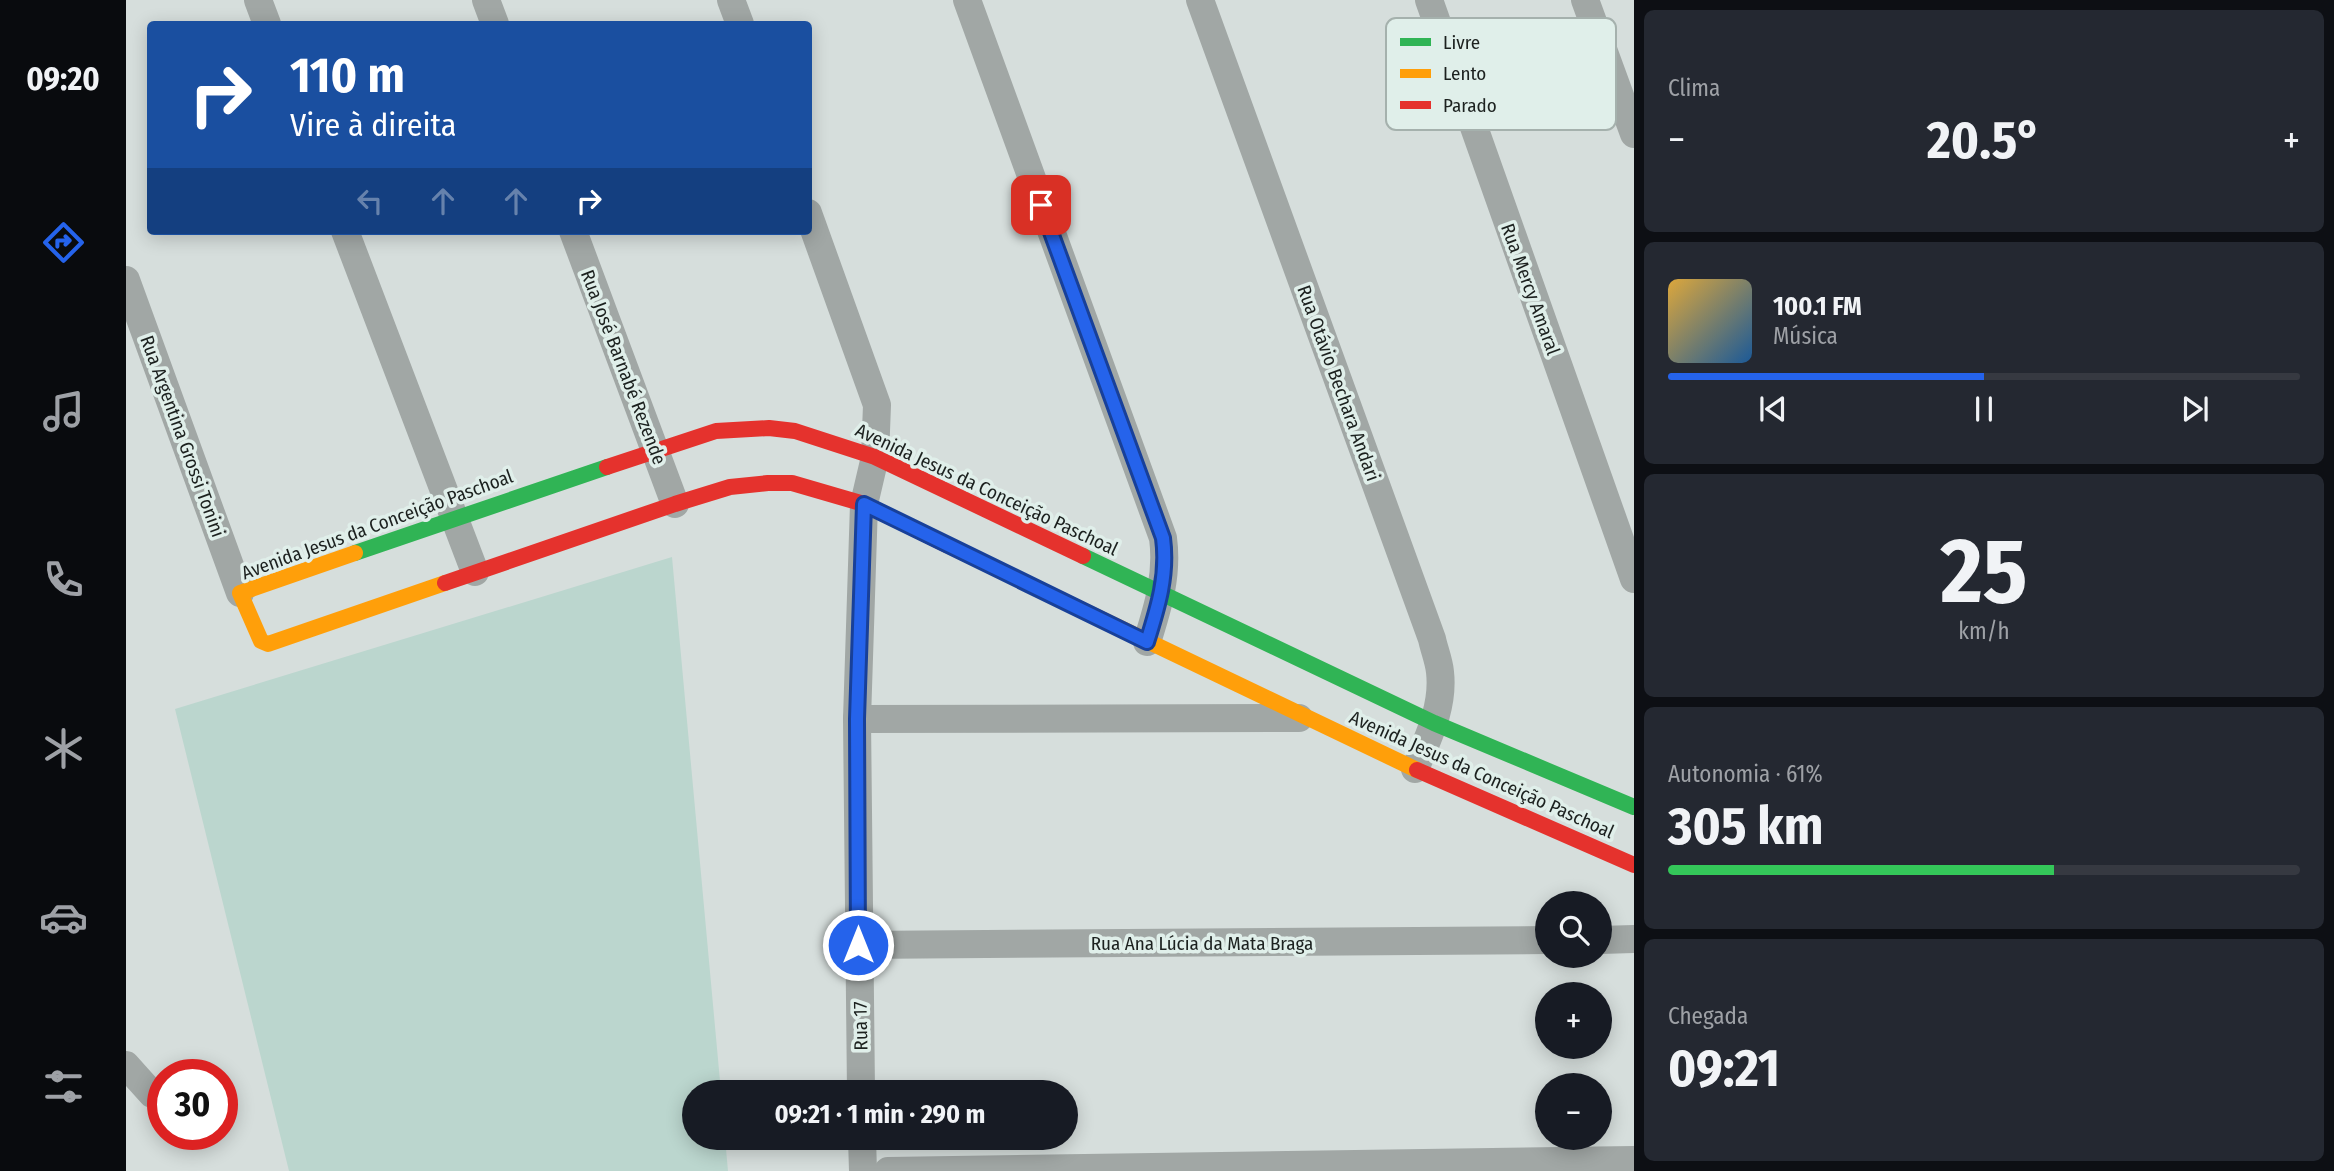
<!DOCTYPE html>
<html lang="pt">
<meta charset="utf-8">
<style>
body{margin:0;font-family:"Fira Sans Condensed",sans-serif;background:#242831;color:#f1f3f6;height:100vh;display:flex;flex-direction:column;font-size:26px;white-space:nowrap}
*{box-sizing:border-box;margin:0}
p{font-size:23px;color:#9ea1a6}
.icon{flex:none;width:38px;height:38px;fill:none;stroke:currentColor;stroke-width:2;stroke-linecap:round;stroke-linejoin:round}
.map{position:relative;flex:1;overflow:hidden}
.panel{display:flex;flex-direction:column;gap:10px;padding:10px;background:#0d0f14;width:700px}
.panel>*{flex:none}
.hud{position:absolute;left:21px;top:21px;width:665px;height:214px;border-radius:7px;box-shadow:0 4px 18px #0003;background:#1a4fa0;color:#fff;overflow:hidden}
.buttons{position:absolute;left:1409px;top:891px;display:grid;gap:14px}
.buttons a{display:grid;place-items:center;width:77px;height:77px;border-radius:50%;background:#171b24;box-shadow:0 4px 18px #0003;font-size:35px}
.speed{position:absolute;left:21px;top:1059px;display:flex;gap:14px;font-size:35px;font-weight:700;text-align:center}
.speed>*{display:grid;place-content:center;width:91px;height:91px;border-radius:50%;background:#171b24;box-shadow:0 4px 18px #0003;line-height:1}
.speed .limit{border:10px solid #d22;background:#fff;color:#111}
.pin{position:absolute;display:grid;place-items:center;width:60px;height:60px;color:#fff;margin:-30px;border-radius:14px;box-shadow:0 4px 10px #0006}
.me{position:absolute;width:77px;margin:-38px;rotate:0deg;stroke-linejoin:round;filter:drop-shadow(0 0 5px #0008)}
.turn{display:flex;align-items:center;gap:24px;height:147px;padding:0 28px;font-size:32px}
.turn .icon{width:91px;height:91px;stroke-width:2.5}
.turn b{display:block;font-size:49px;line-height:60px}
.lanes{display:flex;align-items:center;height:66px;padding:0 28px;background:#0003;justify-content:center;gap:35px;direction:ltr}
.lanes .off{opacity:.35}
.big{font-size:52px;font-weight:700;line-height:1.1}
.panel .card{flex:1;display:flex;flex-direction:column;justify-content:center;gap:10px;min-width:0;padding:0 24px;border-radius:10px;background:#242831}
.panel .dial{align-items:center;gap:0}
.dial b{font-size:91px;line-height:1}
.song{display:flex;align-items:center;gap:21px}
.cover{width:84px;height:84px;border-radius:10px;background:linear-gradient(135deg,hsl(40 70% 55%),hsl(210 70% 35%))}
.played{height:7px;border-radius:4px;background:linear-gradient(90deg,#2563eb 50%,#363941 50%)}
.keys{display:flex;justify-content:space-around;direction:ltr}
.heat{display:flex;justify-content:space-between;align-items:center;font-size:38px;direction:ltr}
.charge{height:10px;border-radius:5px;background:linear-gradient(90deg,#34c759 61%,#363941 0)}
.trip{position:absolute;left:556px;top:1080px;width:396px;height:70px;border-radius:35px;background:#171b24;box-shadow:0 4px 18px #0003;font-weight:700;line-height:70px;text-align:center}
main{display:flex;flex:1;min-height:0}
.dock{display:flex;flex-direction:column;width:126px;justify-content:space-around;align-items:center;background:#090b0e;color:#9ea1a6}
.dock .icon{width:49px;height:49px}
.dock .selected{color:#2563eb}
.dock b{font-size:32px;color:#f1f3f6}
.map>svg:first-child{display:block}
.green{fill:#bbd6ce}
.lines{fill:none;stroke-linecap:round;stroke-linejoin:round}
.street{stroke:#a1a7a5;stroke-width:28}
.fast{stroke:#30b455;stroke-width:16}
.slow{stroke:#ff9f0a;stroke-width:16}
.jam{stroke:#e5322d;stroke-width:16}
.route-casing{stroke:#184099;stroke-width:18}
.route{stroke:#2563eb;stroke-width:12}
.labels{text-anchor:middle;stroke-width:7;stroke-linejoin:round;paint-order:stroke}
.street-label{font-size:19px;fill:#1c211f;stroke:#e0efea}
.key{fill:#e0efea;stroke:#a5b1ad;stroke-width:2}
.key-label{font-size:19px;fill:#1c211f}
</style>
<main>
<nav class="dock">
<b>09:20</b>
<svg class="icon selected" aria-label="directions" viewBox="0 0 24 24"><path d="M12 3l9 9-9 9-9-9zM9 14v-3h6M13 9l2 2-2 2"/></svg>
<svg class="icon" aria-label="music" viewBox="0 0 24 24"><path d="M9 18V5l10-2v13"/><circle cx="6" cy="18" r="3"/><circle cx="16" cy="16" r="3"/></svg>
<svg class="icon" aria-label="phone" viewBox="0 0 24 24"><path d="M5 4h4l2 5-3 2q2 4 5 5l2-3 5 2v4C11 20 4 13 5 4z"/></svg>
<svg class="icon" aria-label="climate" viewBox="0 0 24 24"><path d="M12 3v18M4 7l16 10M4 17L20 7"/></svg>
<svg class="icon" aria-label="car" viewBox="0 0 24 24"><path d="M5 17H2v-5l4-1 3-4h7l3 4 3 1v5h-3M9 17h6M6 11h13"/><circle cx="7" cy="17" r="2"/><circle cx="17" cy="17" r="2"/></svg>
<svg class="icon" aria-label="filters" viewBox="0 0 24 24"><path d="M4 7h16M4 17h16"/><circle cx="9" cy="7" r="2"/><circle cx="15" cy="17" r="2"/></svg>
</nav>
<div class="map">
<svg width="1508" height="1171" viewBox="0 0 1508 1171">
<rect width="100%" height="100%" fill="#d6dedc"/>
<!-- green -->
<polygon class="green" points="546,557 595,1092 569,1092 569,1138 599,1138 602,1171 163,1171 49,709"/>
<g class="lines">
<!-- street -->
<g class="street">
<polyline points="132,0 141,24"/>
<polyline points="360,0 369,24"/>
<polyline points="605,0 614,24"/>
<path d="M 841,0 L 1037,538 C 1042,575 1032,607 1021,642"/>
<path d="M 1074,0 L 1306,639 C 1308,649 1313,661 1314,672 C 1318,707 1302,738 1289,769"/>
<polyline points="1303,0 1508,579"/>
<polyline points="1459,0 1508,134"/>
<polyline points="682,213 751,405 749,457 738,504 731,719 735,1092"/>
<polyline points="219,231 349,572"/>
<polyline points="447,231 549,504"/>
<polyline points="0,280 114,593"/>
<polyline points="731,719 1173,718"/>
<polyline points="1474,940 1508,939"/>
<polyline points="732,945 1421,940"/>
<polyline points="0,1065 26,1094"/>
<polyline points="736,1138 737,1171"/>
<polyline points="762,1171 1508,1160"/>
</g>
<!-- fast -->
<g class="fast">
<polyline points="229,553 481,467"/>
<polyline points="957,556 1308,723 1508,807"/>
</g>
<!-- slow -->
<g class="slow">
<polyline points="821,545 1291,770"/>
<polyline points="229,553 114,593 135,641 142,644 319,583"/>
</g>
<!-- jam -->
<g class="jam">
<polyline points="481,467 590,431 643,428 669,431 749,457 957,556"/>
<polyline points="319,583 549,504 604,487 642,483 666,483 738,504 821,545"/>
<polyline points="1291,770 1508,865"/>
</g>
</g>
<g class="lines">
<!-- route casing -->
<g class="route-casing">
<path id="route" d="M 732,945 L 731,719 L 738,504 L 1021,642 C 1032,607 1042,575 1037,538 L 915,205"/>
</g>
<!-- route -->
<use href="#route" class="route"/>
</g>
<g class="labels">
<!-- street labels -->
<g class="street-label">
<text transform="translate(1405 289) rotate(70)" y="7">Rua Mercy Amaral</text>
<text transform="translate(498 367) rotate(69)" y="7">Rua José Barnabé Rezende</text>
<text transform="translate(1213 383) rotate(70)" y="7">Rua Otávio Bechara Andari</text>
<text transform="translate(57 436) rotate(70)" y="7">Rua Argentina Grossi Tonini</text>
<text transform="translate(861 489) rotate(25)" y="7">Avenida Jesus da Conceição Paschoal</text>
<text transform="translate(251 524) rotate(-20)" y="7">Avenida Jesus da Conceição Paschoal</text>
<text transform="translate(1356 774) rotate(24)" y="7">Avenida Jesus da Conceição Paschoal</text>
<text x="1076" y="950">Rua Ana Lúcia da Mata Braga</text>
<text transform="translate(734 1026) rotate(-91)" y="7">Rua 17</text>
</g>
</g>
<!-- legend -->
<rect x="1260" y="18" width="230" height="112" rx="10" class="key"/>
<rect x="1274" y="38" width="31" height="8" fill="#30b455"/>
<rect x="1274" y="69" width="31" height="9" fill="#ff9f0a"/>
<rect x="1274" y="101" width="31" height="8" fill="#e5322d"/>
<g class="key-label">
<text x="1317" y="49">Livre</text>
<text x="1317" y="80">Lento</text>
<text x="1317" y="112">Parado</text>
</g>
</svg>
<div class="buttons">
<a><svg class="icon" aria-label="search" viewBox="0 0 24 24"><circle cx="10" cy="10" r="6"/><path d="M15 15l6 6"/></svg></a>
<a>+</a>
<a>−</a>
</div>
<div class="speed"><div class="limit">30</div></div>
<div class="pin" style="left:915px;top:205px;background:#d93025"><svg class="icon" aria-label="arrive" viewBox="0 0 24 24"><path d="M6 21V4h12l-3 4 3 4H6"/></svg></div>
<svg class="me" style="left:732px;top:945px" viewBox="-20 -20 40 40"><circle r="17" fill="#2563eb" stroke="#fff" stroke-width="3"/><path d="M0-11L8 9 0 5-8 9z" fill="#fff"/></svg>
<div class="trip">09:21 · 1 min · 290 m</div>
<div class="hud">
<div class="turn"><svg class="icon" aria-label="right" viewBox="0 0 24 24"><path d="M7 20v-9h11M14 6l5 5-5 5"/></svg><div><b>110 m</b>Vire à direita</div></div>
<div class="lanes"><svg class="icon off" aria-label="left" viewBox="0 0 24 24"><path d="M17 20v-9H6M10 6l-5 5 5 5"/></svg><svg class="icon off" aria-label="ahead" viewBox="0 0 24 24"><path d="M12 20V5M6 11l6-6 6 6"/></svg><svg class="icon off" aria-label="ahead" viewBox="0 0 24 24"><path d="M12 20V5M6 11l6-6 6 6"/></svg><svg class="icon" aria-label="right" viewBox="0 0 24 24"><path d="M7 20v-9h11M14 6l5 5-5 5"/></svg></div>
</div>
</div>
<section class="panel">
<div class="card"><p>Clima</p>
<div class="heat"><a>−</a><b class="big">20.5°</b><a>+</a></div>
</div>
<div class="card">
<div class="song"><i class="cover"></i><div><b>100.1 FM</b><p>Música</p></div></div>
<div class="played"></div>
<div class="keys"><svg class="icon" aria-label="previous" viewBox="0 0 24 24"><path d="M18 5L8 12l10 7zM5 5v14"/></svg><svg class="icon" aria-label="pause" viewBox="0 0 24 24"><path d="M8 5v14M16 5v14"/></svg><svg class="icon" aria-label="next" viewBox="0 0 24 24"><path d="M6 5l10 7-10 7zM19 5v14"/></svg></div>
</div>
<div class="card dial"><b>25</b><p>km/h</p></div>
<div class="card"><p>Autonomia · 61%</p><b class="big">305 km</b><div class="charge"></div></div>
<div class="card"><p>Chegada</p><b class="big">09:21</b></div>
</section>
</main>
